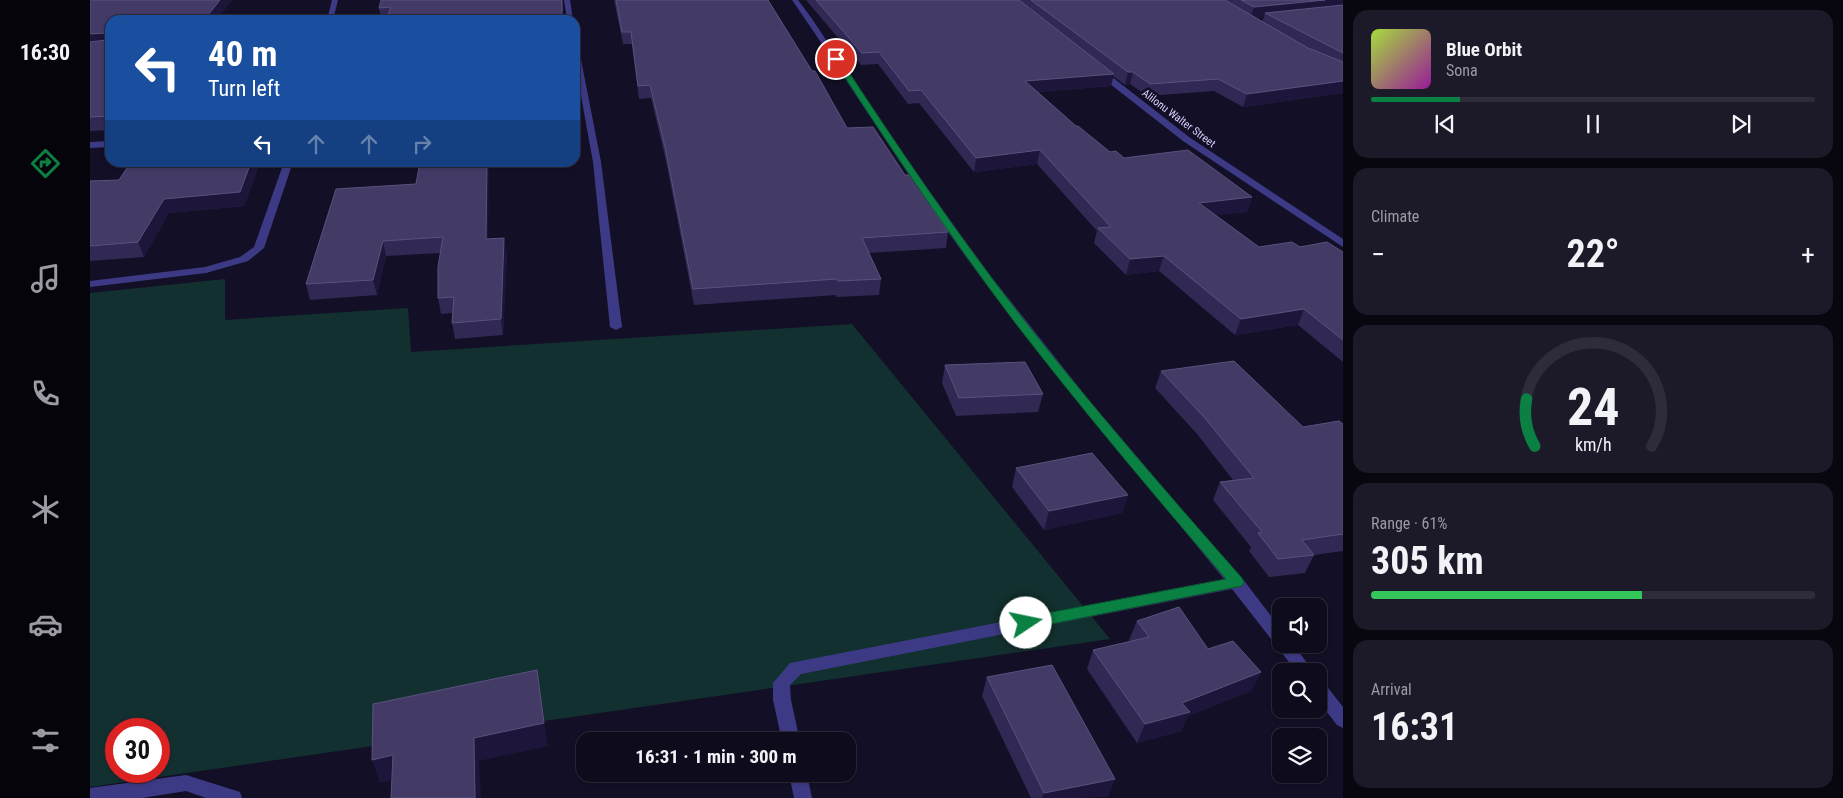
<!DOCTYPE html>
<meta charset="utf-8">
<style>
body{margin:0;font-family:"Roboto Condensed",sans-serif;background:#1c1929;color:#f1f3f6;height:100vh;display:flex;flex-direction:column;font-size:19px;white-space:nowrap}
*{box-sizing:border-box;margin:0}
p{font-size:16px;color:#9b9ba3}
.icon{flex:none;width:28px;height:28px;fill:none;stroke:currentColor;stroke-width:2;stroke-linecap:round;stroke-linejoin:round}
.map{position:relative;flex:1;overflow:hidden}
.panel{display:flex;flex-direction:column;gap:10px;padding:10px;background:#08060f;width:500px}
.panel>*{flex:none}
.top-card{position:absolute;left:15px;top:15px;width:475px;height:152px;border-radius:15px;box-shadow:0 1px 4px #0004,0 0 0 1px #2e2b3b;background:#1a4fa0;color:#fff;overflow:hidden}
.tools{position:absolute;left:1182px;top:598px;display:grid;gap:10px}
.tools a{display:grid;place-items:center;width:55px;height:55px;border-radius:10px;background:#0e0b1c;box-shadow:0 1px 4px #0004,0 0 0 1px #2e2b3b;font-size:25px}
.speed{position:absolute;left:15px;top:718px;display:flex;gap:10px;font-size:25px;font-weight:700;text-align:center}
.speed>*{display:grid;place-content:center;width:65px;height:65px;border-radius:50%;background:#0e0b1c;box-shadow:0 1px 4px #0004,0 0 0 1px #2e2b3b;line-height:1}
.speed .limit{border:8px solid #d22;background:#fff;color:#111}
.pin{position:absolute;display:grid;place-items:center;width:42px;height:42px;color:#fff;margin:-21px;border:2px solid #fff;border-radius:50%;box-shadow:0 1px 5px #0007}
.me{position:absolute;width:55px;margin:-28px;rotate:79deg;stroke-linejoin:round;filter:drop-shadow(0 0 4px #0008)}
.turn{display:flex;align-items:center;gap:18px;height:105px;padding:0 20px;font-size:22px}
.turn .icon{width:65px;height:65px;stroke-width:2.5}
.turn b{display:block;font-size:35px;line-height:42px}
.lanes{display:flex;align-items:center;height:48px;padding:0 20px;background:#0003;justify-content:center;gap:25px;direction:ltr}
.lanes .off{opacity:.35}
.big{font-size:38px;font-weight:700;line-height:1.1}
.panel .tile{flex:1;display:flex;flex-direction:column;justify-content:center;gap:8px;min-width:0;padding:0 18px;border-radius:15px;background:#1c1929}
.panel .dial{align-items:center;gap:0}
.dial svg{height:130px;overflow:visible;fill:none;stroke:#2e2b3b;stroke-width:7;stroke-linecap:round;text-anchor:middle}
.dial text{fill:#f1f3f6;stroke:none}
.song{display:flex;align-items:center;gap:15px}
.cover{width:60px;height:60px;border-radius:8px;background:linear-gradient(135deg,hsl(80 70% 55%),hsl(300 70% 35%))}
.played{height:5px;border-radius:2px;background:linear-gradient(90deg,#0b8043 20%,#2e2b3b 20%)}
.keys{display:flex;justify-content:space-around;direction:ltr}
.heat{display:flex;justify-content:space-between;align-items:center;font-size:28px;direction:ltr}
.charge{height:8px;border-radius:4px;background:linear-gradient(90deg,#34c759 61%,#2e2b3b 0)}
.trip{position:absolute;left:486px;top:732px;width:280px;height:50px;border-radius:15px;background:#0e0b1c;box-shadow:0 1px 4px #0004,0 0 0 1px #2e2b3b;font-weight:700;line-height:50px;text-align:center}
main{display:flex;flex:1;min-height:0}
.tab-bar{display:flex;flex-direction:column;width:90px;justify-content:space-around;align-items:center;background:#06040b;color:#9b9ba3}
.tab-bar .icon{width:35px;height:35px}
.tab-bar .on{color:#0b8043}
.tab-bar b{font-size:22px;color:#f1f3f6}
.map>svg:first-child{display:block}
.green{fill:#12302f;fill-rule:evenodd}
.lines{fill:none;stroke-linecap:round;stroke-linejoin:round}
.street{fill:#3d3a85;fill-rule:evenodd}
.wall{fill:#312854;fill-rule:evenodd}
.shaded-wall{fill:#1d163a}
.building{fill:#433a66;stroke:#5a527e}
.route{fill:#0b8043;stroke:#07532c}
.labels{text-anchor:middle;stroke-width:5;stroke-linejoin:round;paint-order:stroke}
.far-street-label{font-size:11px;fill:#d9d4ff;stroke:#130f26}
</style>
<main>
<nav class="tab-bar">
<b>16:30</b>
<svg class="icon on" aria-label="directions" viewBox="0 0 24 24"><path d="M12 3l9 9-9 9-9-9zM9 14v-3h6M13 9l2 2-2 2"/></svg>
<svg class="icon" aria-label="music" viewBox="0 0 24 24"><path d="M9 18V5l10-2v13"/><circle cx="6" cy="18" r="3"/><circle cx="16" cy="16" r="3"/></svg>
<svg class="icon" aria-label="phone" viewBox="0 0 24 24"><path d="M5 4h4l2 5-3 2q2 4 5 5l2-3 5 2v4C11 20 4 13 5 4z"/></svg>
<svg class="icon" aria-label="climate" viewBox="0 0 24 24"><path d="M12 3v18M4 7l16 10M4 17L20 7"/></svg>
<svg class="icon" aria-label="car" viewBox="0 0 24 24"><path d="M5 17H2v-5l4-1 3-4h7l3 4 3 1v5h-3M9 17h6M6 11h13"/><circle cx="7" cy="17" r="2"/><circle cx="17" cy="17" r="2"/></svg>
<svg class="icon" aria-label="filters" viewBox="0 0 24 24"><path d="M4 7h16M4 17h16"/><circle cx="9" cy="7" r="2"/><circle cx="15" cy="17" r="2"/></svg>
</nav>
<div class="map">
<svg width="1253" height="798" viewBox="0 0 1253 798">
<rect width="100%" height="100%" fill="#130f26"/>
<!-- green -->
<path class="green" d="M 135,279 L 135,320 L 318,308 L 321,352 L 762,324 L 1020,639 L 0,787 L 0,293 ZM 26,729 L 69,729 L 69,771 L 26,771 Z"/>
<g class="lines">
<!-- street -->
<g class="street">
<polygon points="242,0 248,0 243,20 237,20"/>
<polygon points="474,0 480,0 483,20 477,20"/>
<path d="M 702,0 L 708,0 L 720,16 L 816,159 L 899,274 L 998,399 L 1149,577 L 1152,578 L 1191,629 L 1191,644 L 1203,644 L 1223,671 L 1206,671 L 1142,589 L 711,674 L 700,685 L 701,700 L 710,741 L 692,741 L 683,700 L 683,683 L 700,663 L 1134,579 C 1047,472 957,368 876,257 C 815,173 761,85 702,0 Z"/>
<polygon points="485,42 488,44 511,162 532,327 526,330 520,327 503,162 485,63"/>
<polygon points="1006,69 1012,69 1099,137 1253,239 1253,247 1093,141 1006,73"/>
<polygon points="20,141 20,147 0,148 0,142"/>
<polygon points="194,162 203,162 174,248 158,261 116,273 0,287 0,281 115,267 150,257 164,247"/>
<polygon points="1229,682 1235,684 1253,707 1253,728 1247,725 1229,702"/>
<polygon points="699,774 717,774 722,798 704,798"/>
<polygon points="96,775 150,792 152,798 116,798 96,791 52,798 0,798 0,788"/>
</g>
</g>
<!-- wall -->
<g class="wall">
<polygon points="0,0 142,0 126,20 20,20 20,130 0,131"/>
<polygon points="472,0 473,11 291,19 289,8"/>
<polygon points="524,0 678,0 757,128 815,175 858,232 856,248 779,253 791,279 789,295 747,297 746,295 604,305 576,161 561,98 549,99 542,44 533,44"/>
<path d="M 716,0 L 1253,0 L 1253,93 L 1153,107 L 1124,91 L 1057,96 L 1040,84 L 1035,85 L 1023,76 L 1021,86 L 948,92 L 986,126 L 1020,152 L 1034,158 L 1162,197 L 1157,212 L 1125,215 L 1169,247 L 1210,247 L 1253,252 L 1253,362 L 1208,325 L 1145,335 L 1069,271 L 1036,275 L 1004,243 L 1007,231 L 947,164 L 884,172 L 829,103 L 818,104 L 788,64 L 771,65 ZM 1174,17 L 1172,21 L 1166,18 Z"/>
<polygon points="41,162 166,162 168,168 154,206 79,213 54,257 0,261 0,181 29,180"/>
<polygon points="246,189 399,239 417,253 413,335 365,339 362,323 363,313 351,314 348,298 351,253 296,256 287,295 220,300 216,284"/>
<polygon points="855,365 953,394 948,412 866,416 852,383"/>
<polygon points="1071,371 1213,427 1253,424 1253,551 1224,555 1215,573 1179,577 1159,551 1161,547 1123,500 1130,482 1143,480 1107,434 1065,388"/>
<polygon points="926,468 1038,495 1032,513 954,530 922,487"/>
<polygon points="1047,621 1118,649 1171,672 1161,691 1098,716 1091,731 1047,743 997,669 1003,650 1040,642 1039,640"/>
<polygon points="897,677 1025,779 1017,797 941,798 892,696"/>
</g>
<!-- shaded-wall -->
<g class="shaded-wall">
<polygon points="130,0 142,0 126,20 114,20"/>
<polygon points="1235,0 1253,0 1253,9 1175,13 1174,17 1160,18 1164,7"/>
<polygon points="16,33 20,44 0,46 0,34"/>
<polygon points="1038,72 1043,72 1040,84 1035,85"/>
<polygon points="1024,74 1021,86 933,93 935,81"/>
<polygon points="1253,81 1253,93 1153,107 1157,94"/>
<polygon points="950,150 947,164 884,172 886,158"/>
<polygon points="161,162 166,162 168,168 154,206 79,213 54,257 48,242 74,199"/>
<polygon points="397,162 399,162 398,255 396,239"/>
<polygon points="1162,197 1157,212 1104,218 1109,203"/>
<polygon points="414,238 417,253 413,335 411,319"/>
<polygon points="293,241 296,256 287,295 283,280"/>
<polygon points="1074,256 1069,271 1036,275 1040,259"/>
<polygon points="1214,309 1208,325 1145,335 1151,319"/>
<polygon points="1038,495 1032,513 954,530 959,511"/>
<polygon points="447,670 458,746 389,761 391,798 385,798 384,738"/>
<polygon points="1171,672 1161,691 1098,716 1091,731 1047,743 1055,724 1092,703"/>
<polygon points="303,755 311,778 290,783 282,760"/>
<polygon points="1025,779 1017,797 952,798 954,793"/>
</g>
<!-- building -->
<g class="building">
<polygon points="0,0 130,0 114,20 20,20 20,116 0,117 0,42 17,40 18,34 16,33 0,34"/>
<polygon points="291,0 472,0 472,20 296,20 301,7 289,8"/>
<polygon points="526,0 678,0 722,71 725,71 757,128 783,127 815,175 820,175 858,232 772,238 791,279 748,281 747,279 603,289 575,147 560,85 548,86 541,32 532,32"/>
<polygon points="726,0 929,0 1024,74 935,81 986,126 988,126 1020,152 1026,151 1034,158 1098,150 1162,197 1109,203 1169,247 1202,242 1210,247 1237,242 1253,252 1253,340 1214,309 1151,319 1074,256 1040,259 1008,228 1021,227 950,150 886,158 831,90 819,91 789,52 772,53"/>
<polygon points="941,0 1135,0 1218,48 1253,62 1253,81 1157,94 1128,79 1060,84 1043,72 1038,72"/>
<polygon points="1151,0 1235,0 1164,7"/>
<polygon points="1253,5 1253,53 1175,13"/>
<polygon points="41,162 161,162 150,192 74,199 48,242 0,246 0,181 29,180"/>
<polygon points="330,162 397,162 396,239 414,238 411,319 362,323 364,297 348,298 348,267 353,237 293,241 283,280 216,284 246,189 326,184"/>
<polygon points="1144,361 1213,427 1249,421 1253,424 1253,534 1212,540 1224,555 1188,559 1168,533 1172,532 1130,482 1164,478 1114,417 1071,371"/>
<polygon points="935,362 953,394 869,398 855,365"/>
<polygon points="1002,453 1038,495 959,511 926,468"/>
<polygon points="1089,607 1118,649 1143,641 1171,672 1092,703 1100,712 1055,724 1003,650 1059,637 1047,621"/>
<polygon points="962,665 1025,779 954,793 897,677"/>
<polygon points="447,670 454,723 384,738 385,798 301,798 303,755 282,760 283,704"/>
</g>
<!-- route -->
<path class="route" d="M 746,57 L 749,57 C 808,147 868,236 934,320 C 1004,409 1078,494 1152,578 L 1154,582 L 1152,586 L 936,629 L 931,627 L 929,623 L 931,619 L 936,617 L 1136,579 C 1064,495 993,411 926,324 C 861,238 801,149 743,59 Z"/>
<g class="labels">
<!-- far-street labels -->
<g class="far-street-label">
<text transform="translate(1089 118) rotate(37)" y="4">Alilonu Walter Street</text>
</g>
</g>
</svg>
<div class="tools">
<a><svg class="icon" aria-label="sound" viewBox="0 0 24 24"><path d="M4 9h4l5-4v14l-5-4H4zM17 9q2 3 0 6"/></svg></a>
<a><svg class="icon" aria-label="search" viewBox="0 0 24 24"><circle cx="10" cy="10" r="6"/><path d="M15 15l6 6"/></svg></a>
<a><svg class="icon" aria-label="layers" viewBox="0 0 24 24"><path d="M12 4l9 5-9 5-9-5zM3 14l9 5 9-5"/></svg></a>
</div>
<div class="speed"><div class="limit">30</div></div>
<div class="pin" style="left:746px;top:59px;background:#d93025"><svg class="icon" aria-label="arrive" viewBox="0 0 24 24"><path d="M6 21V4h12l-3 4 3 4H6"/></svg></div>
<svg class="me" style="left:936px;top:623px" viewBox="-20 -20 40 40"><circle r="19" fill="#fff"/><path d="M0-13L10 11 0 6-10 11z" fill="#0b8043"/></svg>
<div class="trip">16:31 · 1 min · 300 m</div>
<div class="top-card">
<div class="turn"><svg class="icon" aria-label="left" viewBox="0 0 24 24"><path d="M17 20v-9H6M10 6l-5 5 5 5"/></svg><div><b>40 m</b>Turn left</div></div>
<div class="lanes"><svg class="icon" aria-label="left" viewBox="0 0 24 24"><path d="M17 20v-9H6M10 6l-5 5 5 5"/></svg><svg class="icon off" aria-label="ahead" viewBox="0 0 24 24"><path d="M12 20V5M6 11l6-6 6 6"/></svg><svg class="icon off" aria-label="ahead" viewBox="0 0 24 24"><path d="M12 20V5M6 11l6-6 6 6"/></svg><svg class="icon off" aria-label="right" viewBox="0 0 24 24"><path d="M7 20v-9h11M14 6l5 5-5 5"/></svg></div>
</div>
</div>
<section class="panel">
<div class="tile">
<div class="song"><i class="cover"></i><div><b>Blue Orbit</b><p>Sona</p></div></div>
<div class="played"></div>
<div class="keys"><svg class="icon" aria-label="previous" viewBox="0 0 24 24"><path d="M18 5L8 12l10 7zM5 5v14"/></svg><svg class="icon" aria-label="pause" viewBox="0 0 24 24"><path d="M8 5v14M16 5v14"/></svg><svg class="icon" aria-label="next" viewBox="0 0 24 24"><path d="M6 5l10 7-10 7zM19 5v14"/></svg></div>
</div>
<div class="tile"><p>Climate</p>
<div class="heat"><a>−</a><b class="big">22°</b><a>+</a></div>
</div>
<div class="tile dial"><svg viewBox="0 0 100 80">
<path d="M14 69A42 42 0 1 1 86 69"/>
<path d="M14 69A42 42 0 0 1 9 40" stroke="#0b8043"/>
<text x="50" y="56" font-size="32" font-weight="700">24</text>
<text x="50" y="72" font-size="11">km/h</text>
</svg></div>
<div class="tile"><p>Range · 61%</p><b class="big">305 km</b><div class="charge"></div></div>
<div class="tile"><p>Arrival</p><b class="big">16:31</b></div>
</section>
</main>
